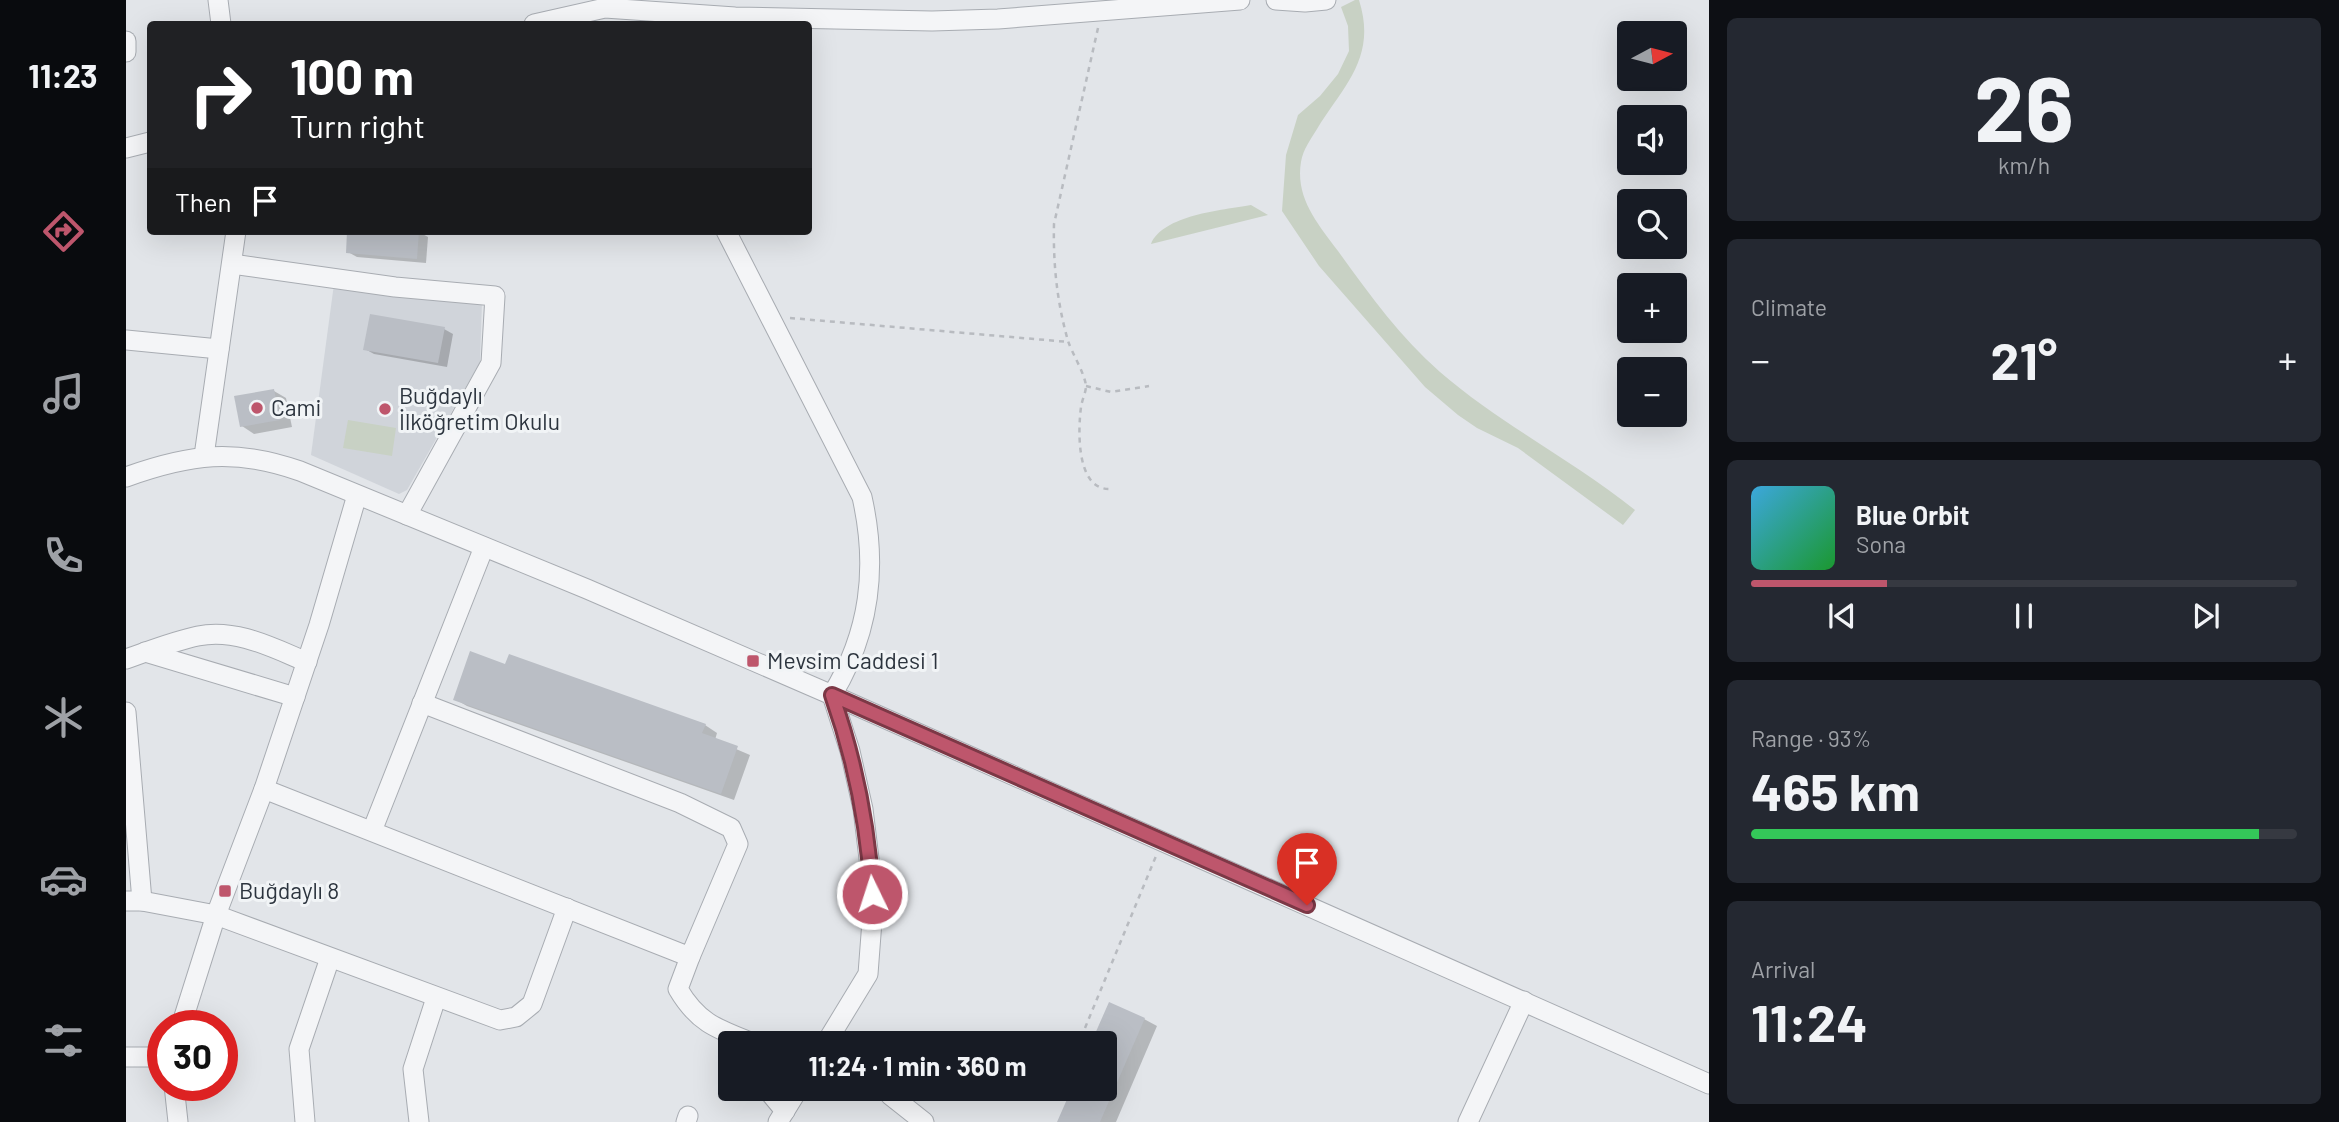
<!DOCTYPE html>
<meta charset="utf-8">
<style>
body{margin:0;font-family:Barlow,sans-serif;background:#242831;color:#f1f3f6;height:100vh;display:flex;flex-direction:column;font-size:26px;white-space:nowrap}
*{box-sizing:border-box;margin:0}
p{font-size:23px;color:#9ea1a6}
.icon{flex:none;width:38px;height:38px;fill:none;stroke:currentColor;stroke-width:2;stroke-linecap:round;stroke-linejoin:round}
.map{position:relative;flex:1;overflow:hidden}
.drawer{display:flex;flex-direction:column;gap:18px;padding:18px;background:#0d0f14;width:630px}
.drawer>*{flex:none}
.hud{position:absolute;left:21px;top:21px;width:665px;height:214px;border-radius:7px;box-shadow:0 7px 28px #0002;background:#202124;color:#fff;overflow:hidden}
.needle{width:46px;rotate:83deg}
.fabs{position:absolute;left:1491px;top:21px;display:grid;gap:14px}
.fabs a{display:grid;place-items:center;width:70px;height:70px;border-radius:7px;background:#171b24;box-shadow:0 7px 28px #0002;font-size:35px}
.speed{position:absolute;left:21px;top:1010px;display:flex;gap:14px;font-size:35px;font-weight:700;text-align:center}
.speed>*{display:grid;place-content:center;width:91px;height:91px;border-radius:50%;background:#171b24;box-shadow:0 7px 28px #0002;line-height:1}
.speed .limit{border:10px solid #d22;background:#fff;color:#111}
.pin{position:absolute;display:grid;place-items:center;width:60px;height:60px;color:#fff;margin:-72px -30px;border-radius:50% 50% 50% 0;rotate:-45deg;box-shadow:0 0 7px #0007}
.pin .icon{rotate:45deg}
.me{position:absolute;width:77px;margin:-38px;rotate:356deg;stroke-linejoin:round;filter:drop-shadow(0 0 5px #0008)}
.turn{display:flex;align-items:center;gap:24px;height:147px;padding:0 28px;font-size:32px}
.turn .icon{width:91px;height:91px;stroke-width:2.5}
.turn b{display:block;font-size:49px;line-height:60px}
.then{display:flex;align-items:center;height:66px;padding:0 28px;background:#0003;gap:14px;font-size:26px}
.big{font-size:52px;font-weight:700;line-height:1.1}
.drawer .widget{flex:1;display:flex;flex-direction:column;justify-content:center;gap:10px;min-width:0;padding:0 24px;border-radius:10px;background:#242831}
.drawer .dial{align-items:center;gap:0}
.dial b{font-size:91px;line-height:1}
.song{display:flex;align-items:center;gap:21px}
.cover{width:84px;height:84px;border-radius:10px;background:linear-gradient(135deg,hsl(200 70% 55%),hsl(130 70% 35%))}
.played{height:7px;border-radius:4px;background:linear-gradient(90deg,#be566c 25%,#363941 25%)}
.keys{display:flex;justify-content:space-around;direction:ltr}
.heat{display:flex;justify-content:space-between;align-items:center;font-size:38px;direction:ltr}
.charge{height:10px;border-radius:5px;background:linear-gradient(90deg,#34c759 93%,#363941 0)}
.trip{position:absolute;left:592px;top:1031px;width:399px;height:70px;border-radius:7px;background:#171b24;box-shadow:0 7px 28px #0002;font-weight:700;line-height:70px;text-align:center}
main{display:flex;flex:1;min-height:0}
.menu{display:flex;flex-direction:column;width:126px;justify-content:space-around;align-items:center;background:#090b0e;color:#9ea1a6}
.menu .icon{width:49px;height:49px}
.menu .on{color:#be566c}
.menu b{font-size:32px;color:#f1f3f6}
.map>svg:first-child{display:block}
.built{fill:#d0d4da}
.green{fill:#c8d1c4}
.shadow{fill:#0003}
.building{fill:#babec5}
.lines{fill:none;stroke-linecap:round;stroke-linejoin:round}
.minor-casing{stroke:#a8acb2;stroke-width:21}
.path{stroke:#b8bbc0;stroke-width:2.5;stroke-dasharray:5 5;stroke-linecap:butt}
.minor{stroke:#f4f5f7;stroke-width:19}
.route-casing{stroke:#7c3846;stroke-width:18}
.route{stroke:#be566c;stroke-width:12}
.poi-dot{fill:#be566c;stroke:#f1f4f6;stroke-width:2.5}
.labels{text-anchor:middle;stroke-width:6;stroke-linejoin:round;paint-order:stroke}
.poi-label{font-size:23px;fill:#2c343e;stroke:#f1f4f6;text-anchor:start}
</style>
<main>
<nav class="menu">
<b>11:23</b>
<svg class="icon on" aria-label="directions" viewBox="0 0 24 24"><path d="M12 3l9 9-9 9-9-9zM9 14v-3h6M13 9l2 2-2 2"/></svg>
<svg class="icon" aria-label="music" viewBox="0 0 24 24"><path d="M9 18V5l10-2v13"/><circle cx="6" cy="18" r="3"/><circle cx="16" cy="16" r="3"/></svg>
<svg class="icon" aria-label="phone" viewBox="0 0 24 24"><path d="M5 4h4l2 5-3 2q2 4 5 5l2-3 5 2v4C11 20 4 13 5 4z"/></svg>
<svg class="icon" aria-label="climate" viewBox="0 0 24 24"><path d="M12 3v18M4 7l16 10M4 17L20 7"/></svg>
<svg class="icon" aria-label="car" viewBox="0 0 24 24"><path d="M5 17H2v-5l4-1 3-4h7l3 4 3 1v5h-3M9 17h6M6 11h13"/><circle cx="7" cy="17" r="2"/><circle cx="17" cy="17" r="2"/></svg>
<svg class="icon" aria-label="filters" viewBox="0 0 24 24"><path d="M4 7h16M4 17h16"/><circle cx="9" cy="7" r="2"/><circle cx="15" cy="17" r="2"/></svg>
</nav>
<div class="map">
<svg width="1583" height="1122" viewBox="0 0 1583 1122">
<rect width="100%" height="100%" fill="#e2e5e9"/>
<!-- built -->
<polygon class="built" points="208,284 356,302 354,362 281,490 273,494 185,455"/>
<!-- green -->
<g class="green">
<path d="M 1229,0 L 1233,0 C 1251,57 1219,84 1191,129 C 1185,139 1177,149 1175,162 C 1169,198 1192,224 1212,251 C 1243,294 1274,337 1314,372 C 1374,424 1447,460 1509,510 L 1497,525 L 1392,448 L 1351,428 L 1332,415 L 1299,387 L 1193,266 L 1156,211 L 1160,155 L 1172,115 L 1194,96 L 1212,74 L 1223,51 L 1222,26 L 1215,7 Z"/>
<path d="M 1125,205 L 1142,215 L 1025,244 C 1037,215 1096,210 1125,205 Z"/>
<polygon points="222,420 270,428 266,456 217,448"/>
</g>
<!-- shadow -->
<g class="shadow">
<polygon points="223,231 293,232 302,237 300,263 231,257 222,252"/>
<polygon points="318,329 327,334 321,367 248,354 239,349"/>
<polygon points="148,391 160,398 166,427 128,434 116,426"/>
<polygon points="329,699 579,725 591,733 589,740 624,755 608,800 341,706"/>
<polygon points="1018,1019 1031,1026 990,1122 933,1122 978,1088 978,1043 967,1043"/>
</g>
<!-- building -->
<g class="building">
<polygon points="221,231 293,231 291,259 220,253"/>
<polygon points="244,314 319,327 312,363 237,350"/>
<polygon points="148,389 154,420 114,427 108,396"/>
<polygon points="344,651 379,664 383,654 580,724 576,733 612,746 595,794 327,700"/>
<polygon points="983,1002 1019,1018 974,1122 931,1122 946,1088 978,1088 978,1043 965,1043"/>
</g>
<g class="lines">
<!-- minor casing -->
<g class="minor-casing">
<g id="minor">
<polyline points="92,0 95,24"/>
<polyline points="1150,0 1179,2 1200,0"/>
<polyline points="408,24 479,8 609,17 806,21 872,19 1114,0"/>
<polyline points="0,41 0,52"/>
<polyline points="0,148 24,142"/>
<path d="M 600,231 L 736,497 C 752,568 744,633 706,695 L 724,751 L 737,809 L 744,867 L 746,921 L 742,974 L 700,1043"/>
<polyline points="106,264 269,287 369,296 365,363 281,515"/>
<polyline points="0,340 93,349"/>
<polyline points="78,456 110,231"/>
<path d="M 0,477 C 64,454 109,448 174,471 L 461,589 L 706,695 L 1583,1084"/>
<polyline points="19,652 169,697"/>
<path d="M 0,659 C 23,651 48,641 72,636 C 110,628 147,648 181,662"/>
<polyline points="0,712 16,901"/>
<polyline points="138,789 564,957 612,844 605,828 554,803 296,703"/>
<polyline points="246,831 358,547"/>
<polyline points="0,901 16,901 90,915 374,1020 390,1017 406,1004 441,908"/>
<path d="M 564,957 L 552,989 C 572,1023 591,1029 627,1043"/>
<polyline points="55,1026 90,915 138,789 193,625 231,495"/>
<polyline points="0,1057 37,1057"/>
<polyline points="48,1085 52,1122"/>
<polyline points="640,1088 659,1111"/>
<polyline points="764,1095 798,1122"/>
<polyline points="179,1122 173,1049 204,958"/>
<polyline points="293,1122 287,1069 310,998"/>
<polyline points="560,1122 562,1116"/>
<polyline points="652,1122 673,1088"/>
<polyline points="1342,1122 1398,1001"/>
</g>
</g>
<!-- path -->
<g class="path">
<path d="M 972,28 L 928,224 C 927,264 931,302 942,341 C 946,353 959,374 960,386 C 960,392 956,400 955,407 C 952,430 950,489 983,489"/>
<polyline points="664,318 943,342"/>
<polyline points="960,386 985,392 1023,386"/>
<polyline points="959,1028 1030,856"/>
</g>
<!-- minor -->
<use href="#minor" class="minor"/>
</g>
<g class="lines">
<!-- route casing -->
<g class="route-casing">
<path id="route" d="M 746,894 C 742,825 729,760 706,695 L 1181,905"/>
</g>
<!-- route -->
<use href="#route" class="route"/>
</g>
<!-- markers -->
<g class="poi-dot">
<circle cx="131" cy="408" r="7"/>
<circle cx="259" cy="409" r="7"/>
<rect x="620" y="654" width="14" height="14" rx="3.5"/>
<rect x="92" y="884" width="14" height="14" rx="3.5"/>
</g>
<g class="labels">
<!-- poi labels -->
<g class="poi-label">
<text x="273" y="404">Buğdaylı<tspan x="273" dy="26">İlköğretim Okulu</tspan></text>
<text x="145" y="416">Cami</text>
<text x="641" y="669">Mevsim Caddesi 1</text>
<text x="113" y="899">Buğdaylı 8</text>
</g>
</g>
</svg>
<div class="fabs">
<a><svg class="needle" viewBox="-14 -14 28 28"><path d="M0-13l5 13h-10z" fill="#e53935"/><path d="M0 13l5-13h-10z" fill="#9ea1a6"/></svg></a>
<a><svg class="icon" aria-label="sound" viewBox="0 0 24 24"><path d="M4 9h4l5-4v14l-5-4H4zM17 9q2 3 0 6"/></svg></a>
<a><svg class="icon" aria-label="search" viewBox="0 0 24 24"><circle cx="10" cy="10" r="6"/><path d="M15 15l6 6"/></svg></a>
<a>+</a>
<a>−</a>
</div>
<div class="speed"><div class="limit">30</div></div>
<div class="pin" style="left:1181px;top:905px;background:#d93025"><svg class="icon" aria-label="arrive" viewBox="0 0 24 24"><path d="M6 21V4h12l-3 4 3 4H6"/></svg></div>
<svg class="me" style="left:746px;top:894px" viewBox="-20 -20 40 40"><circle r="17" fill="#be566c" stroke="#fff" stroke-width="3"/><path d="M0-11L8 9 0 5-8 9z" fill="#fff"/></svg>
<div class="trip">11:24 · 1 min · 360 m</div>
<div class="hud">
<div class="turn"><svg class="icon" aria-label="right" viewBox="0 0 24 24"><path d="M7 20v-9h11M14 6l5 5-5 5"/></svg><div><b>100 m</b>Turn right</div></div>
<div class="then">Then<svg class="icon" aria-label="arrive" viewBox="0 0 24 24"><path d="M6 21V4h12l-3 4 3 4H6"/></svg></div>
</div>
</div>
<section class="drawer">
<div class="widget dial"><b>26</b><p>km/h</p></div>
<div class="widget"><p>Climate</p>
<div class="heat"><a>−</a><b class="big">21°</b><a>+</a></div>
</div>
<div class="widget">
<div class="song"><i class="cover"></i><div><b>Blue Orbit</b><p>Sona</p></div></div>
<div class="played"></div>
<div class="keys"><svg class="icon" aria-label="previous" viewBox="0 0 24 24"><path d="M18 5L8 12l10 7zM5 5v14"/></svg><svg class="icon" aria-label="pause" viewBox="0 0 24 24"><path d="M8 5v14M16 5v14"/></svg><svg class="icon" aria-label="next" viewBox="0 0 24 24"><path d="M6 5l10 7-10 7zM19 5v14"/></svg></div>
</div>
<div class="widget"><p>Range · 93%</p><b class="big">465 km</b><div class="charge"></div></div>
<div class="widget"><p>Arrival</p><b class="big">11:24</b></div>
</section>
</main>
